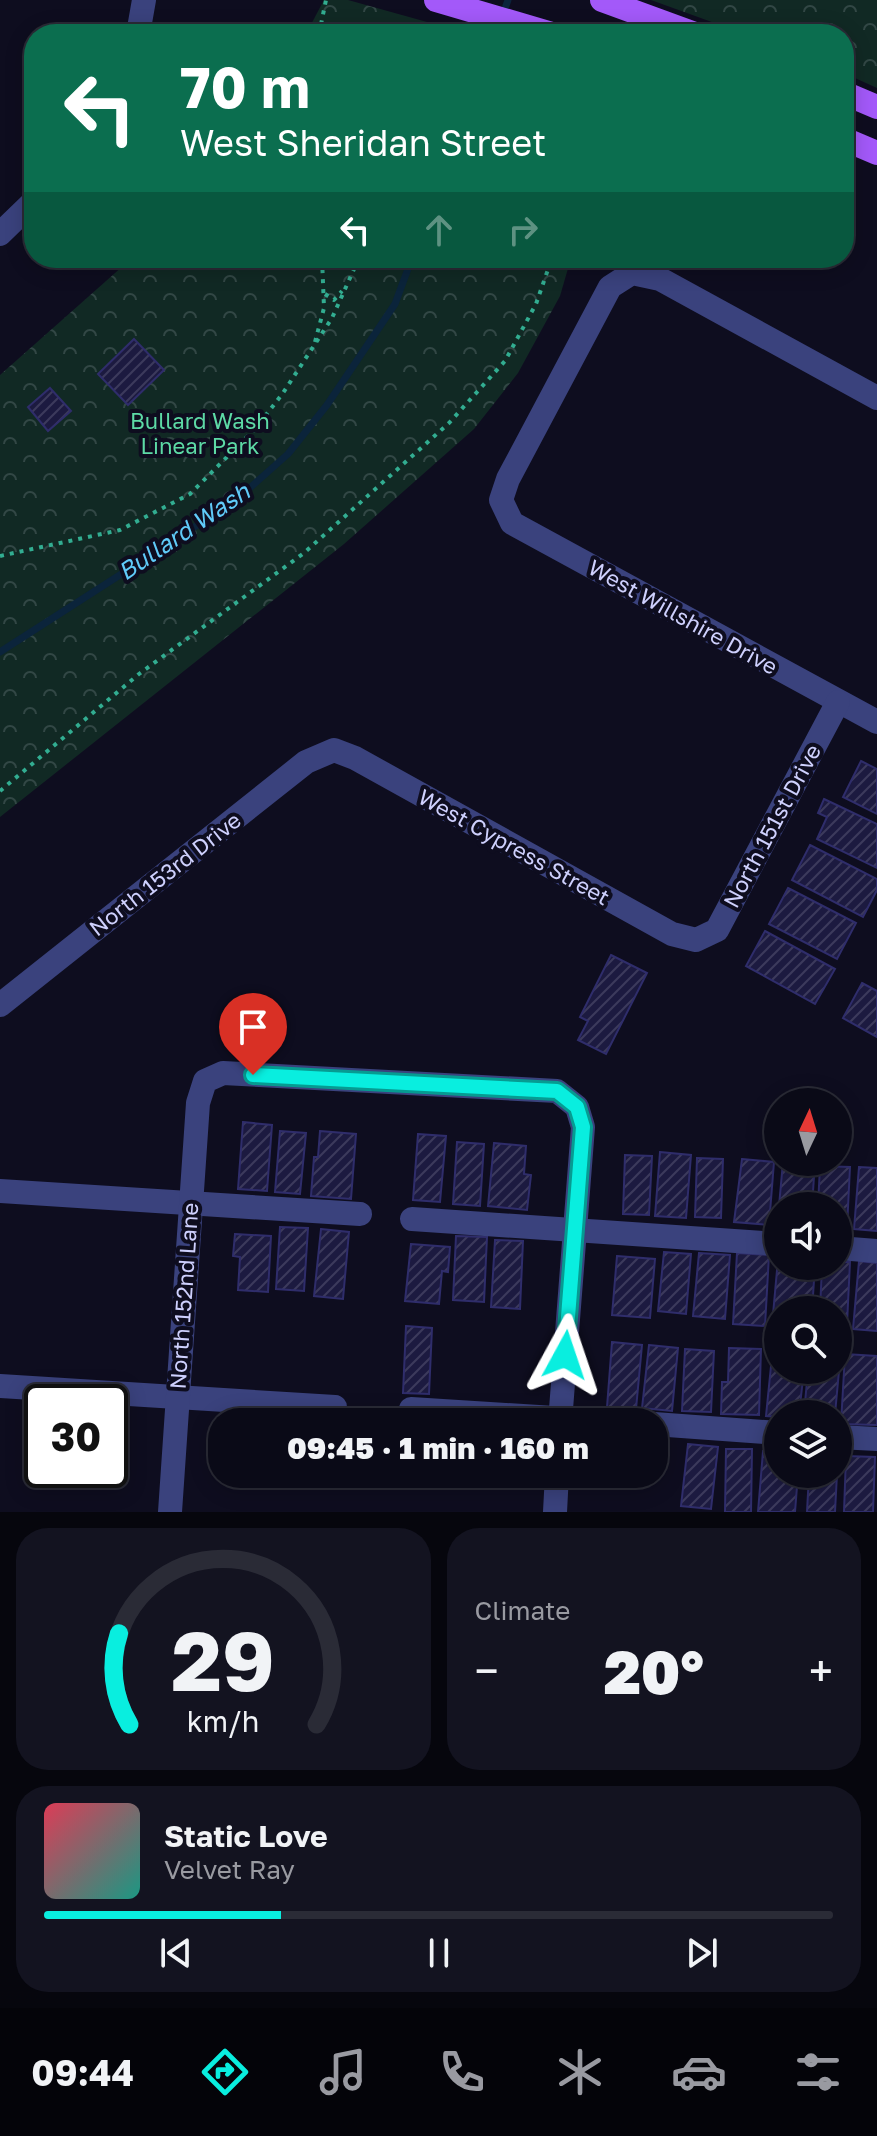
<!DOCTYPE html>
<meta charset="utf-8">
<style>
body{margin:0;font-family:"Golos Text",sans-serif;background:#131320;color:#f1f3f6;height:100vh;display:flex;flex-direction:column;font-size:30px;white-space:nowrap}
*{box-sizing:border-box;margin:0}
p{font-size:26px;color:#999aa1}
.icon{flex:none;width:44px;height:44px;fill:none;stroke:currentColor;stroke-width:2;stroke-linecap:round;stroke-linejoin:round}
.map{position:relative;height:1512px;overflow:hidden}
.sheet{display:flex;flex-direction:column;gap:16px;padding:16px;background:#06060d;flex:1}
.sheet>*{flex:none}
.hud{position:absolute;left:24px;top:24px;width:830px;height:244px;border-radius:32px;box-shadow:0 4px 20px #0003,0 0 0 2px #2a2b36;background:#0b6e4f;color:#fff;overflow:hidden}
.needle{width:52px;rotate:4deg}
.buttons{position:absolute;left:764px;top:1088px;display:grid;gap:16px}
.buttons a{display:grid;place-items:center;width:88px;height:88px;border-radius:50%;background:#0a0a17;box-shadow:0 4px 20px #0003,0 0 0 2px #2a2b36;font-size:40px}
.speed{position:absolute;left:24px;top:1384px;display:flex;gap:16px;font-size:40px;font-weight:700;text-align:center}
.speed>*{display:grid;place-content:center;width:104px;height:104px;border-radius:50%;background:#0a0a17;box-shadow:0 4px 20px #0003,0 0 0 2px #2a2b36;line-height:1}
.speed .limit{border:4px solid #111;border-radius:12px;background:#fff;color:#111}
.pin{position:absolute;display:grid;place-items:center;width:68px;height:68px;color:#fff;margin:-82px -34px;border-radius:50% 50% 50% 0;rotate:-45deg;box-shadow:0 0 8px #0007}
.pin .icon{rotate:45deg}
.me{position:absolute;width:88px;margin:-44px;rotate:5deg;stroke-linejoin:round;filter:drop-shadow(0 0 6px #0008)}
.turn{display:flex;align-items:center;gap:28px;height:168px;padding:0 24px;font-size:36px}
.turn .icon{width:104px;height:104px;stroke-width:2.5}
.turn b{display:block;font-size:56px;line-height:68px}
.lanes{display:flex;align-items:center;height:76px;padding:0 24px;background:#0003;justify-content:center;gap:40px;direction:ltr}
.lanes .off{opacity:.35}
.big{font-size:60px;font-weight:800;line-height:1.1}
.sheet .tile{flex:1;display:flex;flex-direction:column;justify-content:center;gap:12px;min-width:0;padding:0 28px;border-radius:32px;background:#131320}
.sheet .dial{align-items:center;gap:0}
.dial svg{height:208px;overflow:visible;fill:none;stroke:#2a2b36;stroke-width:7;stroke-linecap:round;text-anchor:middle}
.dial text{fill:#f1f3f6;stroke:none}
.song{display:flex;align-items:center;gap:24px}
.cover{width:96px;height:96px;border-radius:12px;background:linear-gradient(135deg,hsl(350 70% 55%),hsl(170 70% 35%))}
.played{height:8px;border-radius:4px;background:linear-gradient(90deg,#09eedf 30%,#2a2b36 30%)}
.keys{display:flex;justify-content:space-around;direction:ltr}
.heat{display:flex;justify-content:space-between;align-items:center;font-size:44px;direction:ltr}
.sheet .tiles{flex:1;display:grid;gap:16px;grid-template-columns:1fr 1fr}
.tile:last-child{grid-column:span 2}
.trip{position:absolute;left:208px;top:1408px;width:460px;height:80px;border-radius:32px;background:#0a0a17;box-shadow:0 4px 20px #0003,0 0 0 2px #2a2b36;font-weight:800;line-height:80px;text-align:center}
.dock{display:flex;height:128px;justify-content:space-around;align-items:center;background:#040409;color:#999aa1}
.dock .icon{width:56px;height:56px}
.dock .on{color:#09eedf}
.dock b{font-size:36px;color:#f1f3f6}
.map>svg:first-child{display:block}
.park{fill:url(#park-crowns)}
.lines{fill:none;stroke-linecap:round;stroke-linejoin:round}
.stream{stroke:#0b243b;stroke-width:7}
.building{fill:url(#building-hatch);stroke:#2f2d6b;stroke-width:2}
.path{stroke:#32ad91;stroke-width:4;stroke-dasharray:4 6;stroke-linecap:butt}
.minor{stroke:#3a427d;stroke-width:24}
.major{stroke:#a359f9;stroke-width:24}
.major-bridge{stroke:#a359f9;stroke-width:24}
.route-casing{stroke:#069b91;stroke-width:20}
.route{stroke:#09eedf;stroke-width:14}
.labels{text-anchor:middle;stroke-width:8;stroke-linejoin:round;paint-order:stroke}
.park-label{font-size:22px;fill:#5ddaa6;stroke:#0e0d1f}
.street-label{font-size:22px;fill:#ced0fd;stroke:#0e0d1f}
.water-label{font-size:24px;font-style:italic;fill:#60cbf9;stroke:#0e0d1f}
</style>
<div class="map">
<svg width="877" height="1512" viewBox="0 0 877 1512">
<defs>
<pattern id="park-crowns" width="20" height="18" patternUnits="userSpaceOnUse" patternTransform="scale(2)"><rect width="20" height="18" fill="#112924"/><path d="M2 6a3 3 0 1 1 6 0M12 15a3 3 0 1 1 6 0" fill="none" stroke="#324745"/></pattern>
<pattern id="building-hatch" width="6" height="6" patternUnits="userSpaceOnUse" patternTransform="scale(2)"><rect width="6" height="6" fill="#1c1a40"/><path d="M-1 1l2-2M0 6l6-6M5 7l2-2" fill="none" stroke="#3c3a5c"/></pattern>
</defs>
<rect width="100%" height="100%" fill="#0e0d1f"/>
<!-- park -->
<g class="park">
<polygon points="324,0 348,0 470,34 306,34"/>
<polygon points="651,0 877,0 877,88 844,73 844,34 745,34"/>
<polygon points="132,258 571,258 560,296 518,373 474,429 344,544 0,817 0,375"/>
</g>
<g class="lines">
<!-- stream -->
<g class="stream">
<polyline points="496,34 508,0"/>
<polyline points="0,652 235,501 288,454 327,405 395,304 412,258"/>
</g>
</g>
<!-- building -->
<g class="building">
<polygon points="134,339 164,370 128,405 98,374"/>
<polygon points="50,388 71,411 48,431 28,407"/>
<polygon points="861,761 877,769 877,814 843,797"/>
<polygon points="824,799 877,824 877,868 817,839 827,817 818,813"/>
<polygon points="810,845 877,879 877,890 863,917 792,880"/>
<polygon points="788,888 856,923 837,959 769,924"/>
<polygon points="765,931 835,969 815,1004 746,966"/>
<polygon points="611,955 647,973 606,1054 578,1040 588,1021 580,1017"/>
<polygon points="862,983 877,991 877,1037 843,1018"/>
<polygon points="243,1122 272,1125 267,1191 238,1189"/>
<polygon points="280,1131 306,1133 300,1194 275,1192"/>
<polygon points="320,1131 356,1134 351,1199 311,1196 314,1157 318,1157"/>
<polygon points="418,1134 446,1136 440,1202 413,1200"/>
<polygon points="457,1142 484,1144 480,1206 453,1204"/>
<polygon points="494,1143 526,1146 524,1174 531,1175 527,1210 488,1206"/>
<polygon points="660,1152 691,1155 686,1218 655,1216"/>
<polygon points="625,1155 652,1156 649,1215 623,1214"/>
<polygon points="697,1158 723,1159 721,1218 695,1217"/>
<polygon points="742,1159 774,1162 769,1225 734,1222"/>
<polygon points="783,1162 815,1162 812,1206 779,1206"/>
<polygon points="820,1166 850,1167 847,1228 838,1228 838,1206 818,1206"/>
<polygon points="859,1167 877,1168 877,1231 854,1229"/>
<polygon points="280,1227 308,1228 304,1291 276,1289"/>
<polygon points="321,1229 349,1232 343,1299 314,1296"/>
<polygon points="235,1234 271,1236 268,1292 238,1290 240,1257 233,1256"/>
<polygon points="456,1236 487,1237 484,1302 453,1300"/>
<polygon points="495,1240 523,1241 520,1309 491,1307"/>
<polygon points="411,1244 450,1247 448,1272 442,1271 439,1304 405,1301"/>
<polygon points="664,1252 691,1254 686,1314 658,1311"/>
<polygon points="699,1253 730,1255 725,1319 693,1316"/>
<polygon points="737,1253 769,1255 765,1326 733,1324"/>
<polygon points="617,1256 655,1259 650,1318 612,1315"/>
<polygon points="778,1259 778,1266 815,1266 812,1310 778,1310 778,1327 772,1326"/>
<polygon points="859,1261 877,1263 877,1331 853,1329"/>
<polygon points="838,1262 850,1262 847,1324 838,1323 838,1310 820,1310 822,1266 838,1266"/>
<polygon points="406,1326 432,1328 429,1394 403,1393"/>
<polygon points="612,1342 642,1345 636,1409 607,1407"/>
<polygon points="649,1345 678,1348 672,1411 642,1408"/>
<polygon points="773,1346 778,1346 778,1370 804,1370 799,1414 778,1414 778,1417 766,1416"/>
<polygon points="729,1348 761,1349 759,1415 721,1414 722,1382 728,1382"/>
<polygon points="685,1349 714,1351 711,1412 682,1411"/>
<polygon points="845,1354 877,1356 877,1425 841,1424"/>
<polygon points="838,1359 840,1360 835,1414 804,1414 808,1370 838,1370"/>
<polygon points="688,1444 718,1447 711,1509 681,1506"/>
<polygon points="726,1449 752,1449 751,1512 725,1512"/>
<polygon points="763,1451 778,1452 778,1474 798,1474 795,1512 758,1512"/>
<polygon points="846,1456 875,1457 873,1512 844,1512"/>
<polygon points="809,1474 837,1474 835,1512 807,1512"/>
</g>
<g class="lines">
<!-- path -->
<g class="path">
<polyline points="319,34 326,0"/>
<polyline points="325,294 334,300 342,291"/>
<polyline points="315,342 324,308 322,258"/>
<polyline points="0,556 120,530 190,494 256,428 283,393 332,318 359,258"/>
<polyline points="0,791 139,674 304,553 449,423 505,361 536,304 552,258"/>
</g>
<!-- minor -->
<g class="minor">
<polyline points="138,34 144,0"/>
<polyline points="0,234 34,201"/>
<polyline points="877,398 660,279 632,273 610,287 508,479 501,500 512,523 877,722"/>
<polyline points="0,1005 306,762 334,750 355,758 672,934 696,940 717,930 838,702"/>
<polyline points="0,1191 360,1214"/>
<polyline points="412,1219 778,1244"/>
<polyline points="838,1248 877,1251"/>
<polyline points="0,1386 335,1407"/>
<polyline points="411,1409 617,1422"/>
<polyline points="654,1424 778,1433"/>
<polyline points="838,1437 877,1439"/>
<polyline points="170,1512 198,1103 205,1081 223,1073 557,1091 577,1107 583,1127 560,1422"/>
<polyline points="555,1512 557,1474"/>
</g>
<!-- major -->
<g class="major">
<polyline points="602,0 695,34"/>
<polyline points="844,93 877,107"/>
<polyline points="844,139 877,153"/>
</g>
<!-- major-bridge -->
<polyline class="major-bridge" points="436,0 552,34"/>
</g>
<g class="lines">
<!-- route casing -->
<g class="route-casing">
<polyline id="route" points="253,1075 557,1091 577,1107 583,1127 565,1355"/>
</g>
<!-- route -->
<use href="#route" class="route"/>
</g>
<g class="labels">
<!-- park labels -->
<g class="park-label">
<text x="200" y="429">Bullard Wash<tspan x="200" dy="25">Linear Park</tspan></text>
</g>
<!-- street labels -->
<g class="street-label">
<text transform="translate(683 617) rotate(29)" y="8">West Willshire Drive</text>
<text transform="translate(772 826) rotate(-62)" y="8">North 151st Drive</text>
<text transform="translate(514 847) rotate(29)" y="8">West Cypress Street</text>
<text transform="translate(165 874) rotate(-38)" y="8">North 153rd Drive</text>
<text transform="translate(184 1296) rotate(-86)" y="8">North 152nd Lane</text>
</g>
<!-- water labels -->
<g class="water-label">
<text transform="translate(184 532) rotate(-34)" y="8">Bullard Wash</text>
</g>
</g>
</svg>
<div class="buttons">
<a><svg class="needle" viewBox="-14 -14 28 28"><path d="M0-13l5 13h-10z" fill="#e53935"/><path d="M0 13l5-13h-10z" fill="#999aa1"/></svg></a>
<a><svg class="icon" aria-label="sound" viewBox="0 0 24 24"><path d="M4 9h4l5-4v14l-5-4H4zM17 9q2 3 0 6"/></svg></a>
<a><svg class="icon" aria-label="search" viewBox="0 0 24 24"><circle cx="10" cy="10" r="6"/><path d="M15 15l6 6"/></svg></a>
<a><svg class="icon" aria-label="layers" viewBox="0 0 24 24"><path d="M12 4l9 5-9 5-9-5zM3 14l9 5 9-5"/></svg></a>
</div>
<div class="speed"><div class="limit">30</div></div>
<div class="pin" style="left:253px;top:1075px;background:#d93025"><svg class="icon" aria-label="arrive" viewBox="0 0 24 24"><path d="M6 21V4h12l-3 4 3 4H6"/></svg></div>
<svg class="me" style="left:565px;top:1355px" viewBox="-20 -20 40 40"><path d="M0-17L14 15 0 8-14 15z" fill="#09eedf" stroke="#fff" stroke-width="4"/></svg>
<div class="trip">09:45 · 1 min · 160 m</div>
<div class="hud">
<div class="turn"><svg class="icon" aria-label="left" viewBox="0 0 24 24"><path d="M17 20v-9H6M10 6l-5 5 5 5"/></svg><div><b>70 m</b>West Sheridan Street</div></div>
<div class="lanes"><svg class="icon" aria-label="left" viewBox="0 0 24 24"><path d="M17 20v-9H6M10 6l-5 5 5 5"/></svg><svg class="icon off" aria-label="ahead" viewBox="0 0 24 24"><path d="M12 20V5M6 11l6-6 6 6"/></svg><svg class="icon off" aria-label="right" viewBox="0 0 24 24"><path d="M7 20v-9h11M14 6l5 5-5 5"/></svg></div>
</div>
</div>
<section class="sheet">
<div class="tiles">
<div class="tile dial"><svg viewBox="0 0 100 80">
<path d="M14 69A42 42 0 1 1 86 69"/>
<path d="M14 69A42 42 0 0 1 10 34" stroke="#09eedf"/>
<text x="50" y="56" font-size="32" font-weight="700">29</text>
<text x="50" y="72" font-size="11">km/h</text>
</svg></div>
<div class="tile"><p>Climate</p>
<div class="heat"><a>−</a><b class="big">20°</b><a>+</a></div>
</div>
<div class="tile">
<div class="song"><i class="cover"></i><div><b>Static Love</b><p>Velvet Ray</p></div></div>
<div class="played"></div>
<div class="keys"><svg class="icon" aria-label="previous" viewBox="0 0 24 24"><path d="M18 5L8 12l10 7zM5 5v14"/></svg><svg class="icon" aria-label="pause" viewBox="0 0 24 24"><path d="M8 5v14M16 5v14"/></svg><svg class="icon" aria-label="next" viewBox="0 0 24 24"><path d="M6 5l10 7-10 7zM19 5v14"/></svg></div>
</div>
</div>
</section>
<nav class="dock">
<b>09:44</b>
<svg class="icon on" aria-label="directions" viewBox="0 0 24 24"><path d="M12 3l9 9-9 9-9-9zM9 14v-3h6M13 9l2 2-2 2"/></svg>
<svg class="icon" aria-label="music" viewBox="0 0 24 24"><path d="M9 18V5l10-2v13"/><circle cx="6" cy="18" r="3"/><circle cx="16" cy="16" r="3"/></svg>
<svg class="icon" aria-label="phone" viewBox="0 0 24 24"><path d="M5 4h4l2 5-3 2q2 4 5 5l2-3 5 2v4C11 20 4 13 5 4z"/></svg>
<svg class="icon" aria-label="climate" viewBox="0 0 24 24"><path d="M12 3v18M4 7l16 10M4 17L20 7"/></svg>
<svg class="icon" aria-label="car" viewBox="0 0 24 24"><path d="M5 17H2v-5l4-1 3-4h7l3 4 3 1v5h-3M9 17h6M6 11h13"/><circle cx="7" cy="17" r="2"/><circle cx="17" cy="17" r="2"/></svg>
<svg class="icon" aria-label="filters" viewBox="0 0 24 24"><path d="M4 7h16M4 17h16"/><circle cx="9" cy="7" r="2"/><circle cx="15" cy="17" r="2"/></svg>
</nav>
